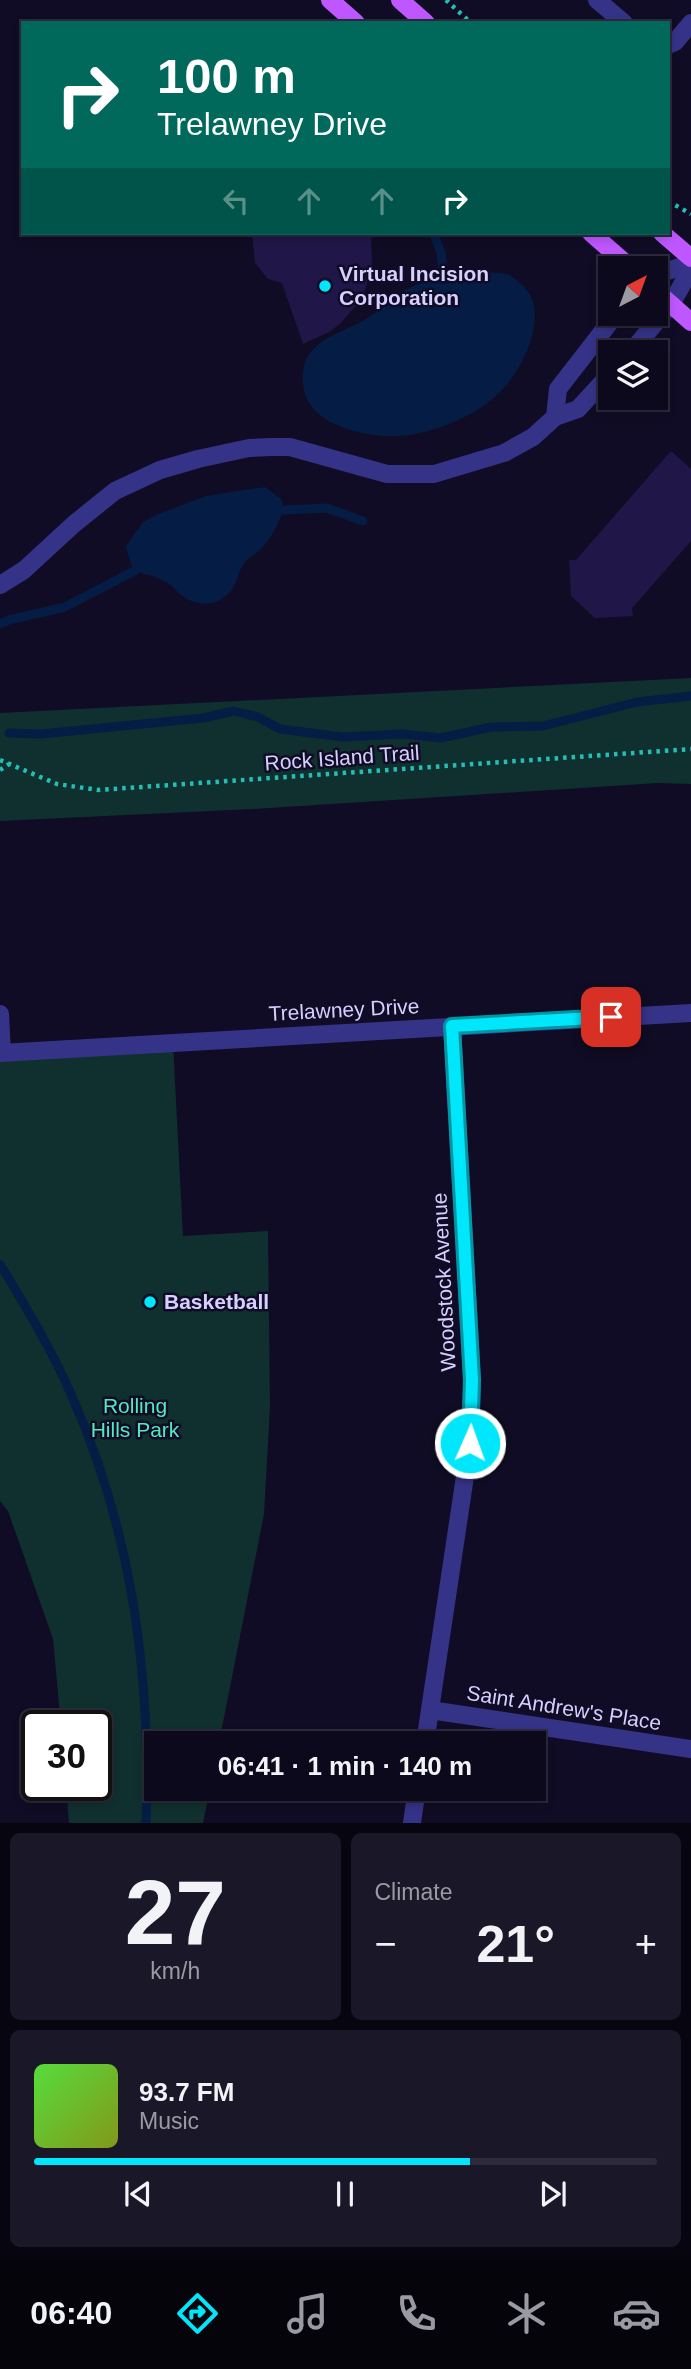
<!DOCTYPE html>
<meta charset="utf-8">
<style>
body{margin:0;font-family:Helvetica,sans-serif;background:#1a1729;color:#f1f3f6;height:100vh;display:flex;flex-direction:column;font-size:26px;white-space:nowrap}
*{box-sizing:border-box;margin:0}
p{font-size:23px;color:#9a9aa3}
.icon{flex:none;width:38px;height:38px;fill:none;stroke:currentColor;stroke-width:2;stroke-linecap:round;stroke-linejoin:round}
.map{position:relative;height:1823px;overflow:hidden}
.sheet{display:flex;flex-direction:column;gap:10px;padding:10px;background:#07050f;flex:1}
.sheet>*{flex:none}
.top-card{position:absolute;left:21px;top:21px;width:649px;height:214px;border-radius:0px;box-shadow:0 4px 10px #0003,0 0 0 2px #2c2a3b;background:#00695c;color:#fff;overflow:hidden}
.needle{width:46px;rotate:41deg}
.fabs{position:absolute;left:598px;top:256px;display:grid;gap:14px}
.fabs a{display:grid;place-items:center;width:70px;height:70px;border-radius:0px;background:#0c091c;box-shadow:0 4px 10px #0003,0 0 0 2px #2c2a3b;font-size:35px}
.speed{position:absolute;left:21px;top:1710px;display:flex;gap:14px;font-size:35px;font-weight:700;text-align:center}
.speed>*{display:grid;place-content:center;width:91px;height:91px;border-radius:50%;background:#0c091c;box-shadow:0 4px 10px #0003,0 0 0 2px #2c2a3b;line-height:1}
.speed .limit{border:4px solid #111;border-radius:10px;background:#fff;color:#111}
.pin{position:absolute;display:grid;place-items:center;width:60px;height:60px;color:#fff;margin:-30px;border-radius:14px;box-shadow:0 4px 10px #0006}
.me{position:absolute;width:77px;margin:-38px;rotate:2deg;stroke-linejoin:round;filter:drop-shadow(0 0 5px #0008)}
.turn{display:flex;align-items:center;gap:24px;height:147px;padding:0 21px;font-size:32px}
.turn .icon{width:91px;height:91px;stroke-width:2.5}
.turn b{display:block;font-size:49px;line-height:60px}
.lanes{display:flex;align-items:center;height:66px;padding:0 21px;background:#0003;justify-content:center;gap:35px;direction:ltr}
.lanes .off{opacity:.35}
.big{font-size:52px;font-weight:600;line-height:1.1}
.sheet .widget{flex:1;display:flex;flex-direction:column;justify-content:center;gap:10px;min-width:0;padding:0 24px;border-radius:10px;background:#1a1729}
.sheet .dial{align-items:center;gap:0}
.dial b{font-size:91px;line-height:1}
.song{display:flex;align-items:center;gap:21px}
.cover{width:84px;height:84px;border-radius:10px;background:linear-gradient(135deg,hsl(110 70% 55%),hsl(70 70% 35%))}
.played{height:7px;border-radius:4px;background:linear-gradient(90deg,#00e6fb 70%,#2c2a3b 70%)}
.keys{display:flex;justify-content:space-around;direction:ltr}
.heat{display:flex;justify-content:space-between;align-items:center;font-size:38px;direction:ltr}
.sheet .tiles{flex:1;display:grid;gap:10px;grid-template-columns:1fr 1fr}
.widget:last-child{grid-column:span 2}
.trip{position:absolute;left:144px;top:1731px;width:402px;height:70px;border-radius:0px;background:#0c091c;box-shadow:0 4px 10px #0003,0 0 0 2px #2c2a3b;font-weight:600;line-height:70px;text-align:center}
.tabs{display:flex;height:112px;justify-content:space-around;align-items:center;background:#05040b;color:#9a9aa3}
.tabs .icon{width:49px;height:49px}
.tabs .selected{color:#00e6fb}
.tabs b{font-size:32px;color:#f1f3f6}
.map>svg:first-child{display:block}
.green{fill:#0f302e}
.water{fill:#051d45}
.lines{fill:none;stroke-linecap:round;stroke-linejoin:round}
.stream{stroke:#051d45;stroke-width:9}
.building{fill:#201748}
.path{stroke:#24bfb4;stroke-width:4.5;stroke-dasharray:3.5 5;stroke-linecap:butt}
.minor{stroke:#353388;stroke-width:18}
.major{stroke:#be57ff;stroke-width:18}
.route-casing{stroke:#0096a3;stroke-width:18}
.route{stroke:#00e6fb;stroke-width:12}
.poi-dot{fill:#00e6fb;stroke:#100c25;stroke-width:2.5}
.labels{text-anchor:middle;stroke-width:5;stroke-linejoin:round;paint-order:stroke}
.poi-label{font-size:21px;font-weight:bold;fill:#d5d0ff;stroke:#100c25;text-anchor:start}
.street-label{font-size:21px;fill:#d5d0ff;stroke:#100c25}
.park-label{font-size:21px;fill:#52e9c1;stroke:#100c25}
</style>
<div class="map">
<svg width="691" height="1823" viewBox="0 0 691 1823">
<rect width="100%" height="100%" fill="#100c25"/>
<!-- green -->
<g class="green">
<polygon points="691,678 691,784 658,783 253,809 0,821 0,713"/>
<polygon points="0,1014 2,1052 173,1043 183,1236 268,1231 270,1407 264,1514 219,1743 156,1743 156,1788 210,1789 203,1823 69,1823 66,1785 96,1785 96,1726 61,1725 53,1639 8,1511 0,1501"/>
</g>
<!-- water -->
<g class="water">
<path d="M 480,273 C 488,273 498,272 507,274 C 511,276 516,280 520,283 C 554,310 522,372 497,395 C 470,420 420,439 384,436 C 352,433 306,422 303,383 C 302,373 304,361 310,353 C 324,335 351,329 369,317 C 378,312 386,303 394,297 C 421,278 448,276 480,273 Z"/>
<path d="M 265,487 L 281,499 L 284,510 C 278,523 272,538 262,548 C 257,554 250,556 245,562 C 239,569 238,579 234,586 C 224,604 204,608 187,599 C 179,595 174,586 166,582 C 139,567 134,582 126,546 L 143,522 L 156,515 L 206,496 Z"/>
</g>
<g class="lines">
<!-- stream -->
<g class="stream">
<polyline points="435,237 441,253 444,277"/>
<polyline points="284,510 327,508 363,521"/>
<polyline points="0,624 9,620 65,607 136,570"/>
<polyline points="9,733 41,734 203,718 234,711 258,717 280,729 343,737 402,734 441,738 491,727 543,726 637,702 691,696"/>
<path d="M 0,1264 C 25,1306 51,1348 71,1394 C 132,1532 151,1673 146,1823"/>
</g>
</g>
<!-- building -->
<g class="building">
<polygon points="252,233 371,233 372,267 365,290 358,303 341,323 329,332 303,344 282,283 268,279 255,263"/>
<polygon points="671,451 691,469 691,541 632,608 633,616 595,618 571,596 569,560 576,560"/>
</g>
<g class="lines">
<!-- path -->
<g class="path">
<polyline points="446,0 471,23"/>
<polyline points="668,201 691,214"/>
<polyline points="0,760 57,784 98,790 691,749"/>
<polyline points="0,770 9,764"/>
</g>
<!-- minor -->
<g class="minor">
<polyline points="597,0 624,23"/>
<polyline points="668,45 675,42 691,23"/>
<polyline points="656,275 691,263"/>
<polyline points="631,352 671,304 691,269"/>
<polyline points="555,417 558,389 617,313"/>
<polyline points="0,585 24,570 74,524 115,491 160,470 198,459 249,448 271,447 290,447 387,474 434,474 504,453 533,437 555,417 578,409 611,373"/>
<polyline points="0,1014 2,1053"/>
<polyline points="0,1053 691,1013"/>
<polyline points="430,1710 691,1749"/>
<polyline points="425,1743 470,1443 472,1380 452,1026"/>
<polyline points="412,1823 417,1788"/>
</g>
<!-- major -->
<g class="major">
<polyline points="330,0 356,23"/>
<polyline points="400,0 426,23"/>
<polyline points="591,233 631,268"/>
<polyline points="662,233 691,258"/>
<polyline points="656,291 691,322"/>
</g>
</g>
<g class="lines">
<!-- route casing -->
<g class="route-casing">
<polyline id="route" points="470,1443 472,1380 452,1026 611,1017"/>
</g>
<!-- route -->
<use href="#route" class="route"/>
</g>
<!-- markers -->
<g class="poi-dot">
<circle cx="325" cy="286" r="7"/>
<circle cx="150" cy="1302" r="7"/>
</g>
<g class="labels">
<!-- poi labels -->
<g class="poi-label">
<text x="339" y="281">Virtual Incision<tspan x="339" dy="24">Corporation</tspan></text>
<text x="164" y="1309">Basketball</text>
</g>
<!-- street labels -->
<g class="street-label">
<text transform="translate(342 758) rotate(-4)" y="7">Rock Island Trail</text>
<text transform="translate(344 1010) rotate(-3)" y="7">Trelawney Drive</text>
<text transform="translate(444 1282) rotate(-93)" y="7">Woodstock Avenue</text>
<text transform="translate(564 1708) rotate(9)" y="7">Saint Andrew's Place</text>
</g>
<!-- park labels -->
<g class="park-label">
<text x="135" y="1413">Rolling<tspan x="135" dy="24">Hills Park</tspan></text>
</g>
</g>
</svg>
<div class="fabs">
<a><svg class="needle" viewBox="-14 -14 28 28"><path d="M0-13l5 13h-10z" fill="#e53935"/><path d="M0 13l5-13h-10z" fill="#9a9aa3"/></svg></a>
<a><svg class="icon" aria-label="layers" viewBox="0 0 24 24"><path d="M12 4l9 5-9 5-9-5zM3 14l9 5 9-5"/></svg></a>
</div>
<div class="speed"><div class="limit">30</div></div>
<div class="pin" style="left:611px;top:1017px;background:#d93025"><svg class="icon" aria-label="arrive" viewBox="0 0 24 24"><path d="M6 21V4h12l-3 4 3 4H6"/></svg></div>
<svg class="me" style="left:470px;top:1443px" viewBox="-20 -20 40 40"><circle r="17" fill="#00e6fb" stroke="#fff" stroke-width="3"/><path d="M0-11L8 9 0 5-8 9z" fill="#fff"/></svg>
<div class="trip">06:41 · 1 min · 140 m</div>
<div class="top-card">
<div class="turn"><svg class="icon" aria-label="right" viewBox="0 0 24 24"><path d="M7 20v-9h11M14 6l5 5-5 5"/></svg><div><b>100 m</b>Trelawney Drive</div></div>
<div class="lanes"><svg class="icon off" aria-label="left" viewBox="0 0 24 24"><path d="M17 20v-9H6M10 6l-5 5 5 5"/></svg><svg class="icon off" aria-label="ahead" viewBox="0 0 24 24"><path d="M12 20V5M6 11l6-6 6 6"/></svg><svg class="icon off" aria-label="ahead" viewBox="0 0 24 24"><path d="M12 20V5M6 11l6-6 6 6"/></svg><svg class="icon" aria-label="right" viewBox="0 0 24 24"><path d="M7 20v-9h11M14 6l5 5-5 5"/></svg></div>
</div>
</div>
<section class="sheet">
<div class="tiles">
<div class="widget dial"><b>27</b><p>km/h</p></div>
<div class="widget"><p>Climate</p>
<div class="heat"><a>−</a><b class="big">21°</b><a>+</a></div>
</div>
<div class="widget">
<div class="song"><i class="cover"></i><div><b>93.7 FM</b><p>Music</p></div></div>
<div class="played"></div>
<div class="keys"><svg class="icon" aria-label="previous" viewBox="0 0 24 24"><path d="M18 5L8 12l10 7zM5 5v14"/></svg><svg class="icon" aria-label="pause" viewBox="0 0 24 24"><path d="M8 5v14M16 5v14"/></svg><svg class="icon" aria-label="next" viewBox="0 0 24 24"><path d="M6 5l10 7-10 7zM19 5v14"/></svg></div>
</div>
</div>
</section>
<nav class="tabs">
<b>06:40</b>
<svg class="icon selected" aria-label="directions" viewBox="0 0 24 24"><path d="M12 3l9 9-9 9-9-9zM9 14v-3h6M13 9l2 2-2 2"/></svg>
<svg class="icon" aria-label="music" viewBox="0 0 24 24"><path d="M9 18V5l10-2v13"/><circle cx="6" cy="18" r="3"/><circle cx="16" cy="16" r="3"/></svg>
<svg class="icon" aria-label="phone" viewBox="0 0 24 24"><path d="M5 4h4l2 5-3 2q2 4 5 5l2-3 5 2v4C11 20 4 13 5 4z"/></svg>
<svg class="icon" aria-label="climate" viewBox="0 0 24 24"><path d="M12 3v18M4 7l16 10M4 17L20 7"/></svg>
<svg class="icon" aria-label="car" viewBox="0 0 24 24"><path d="M5 17H2v-5l4-1 3-4h7l3 4 3 1v5h-3M9 17h6M6 11h13"/><circle cx="7" cy="17" r="2"/><circle cx="17" cy="17" r="2"/></svg>
</nav>
